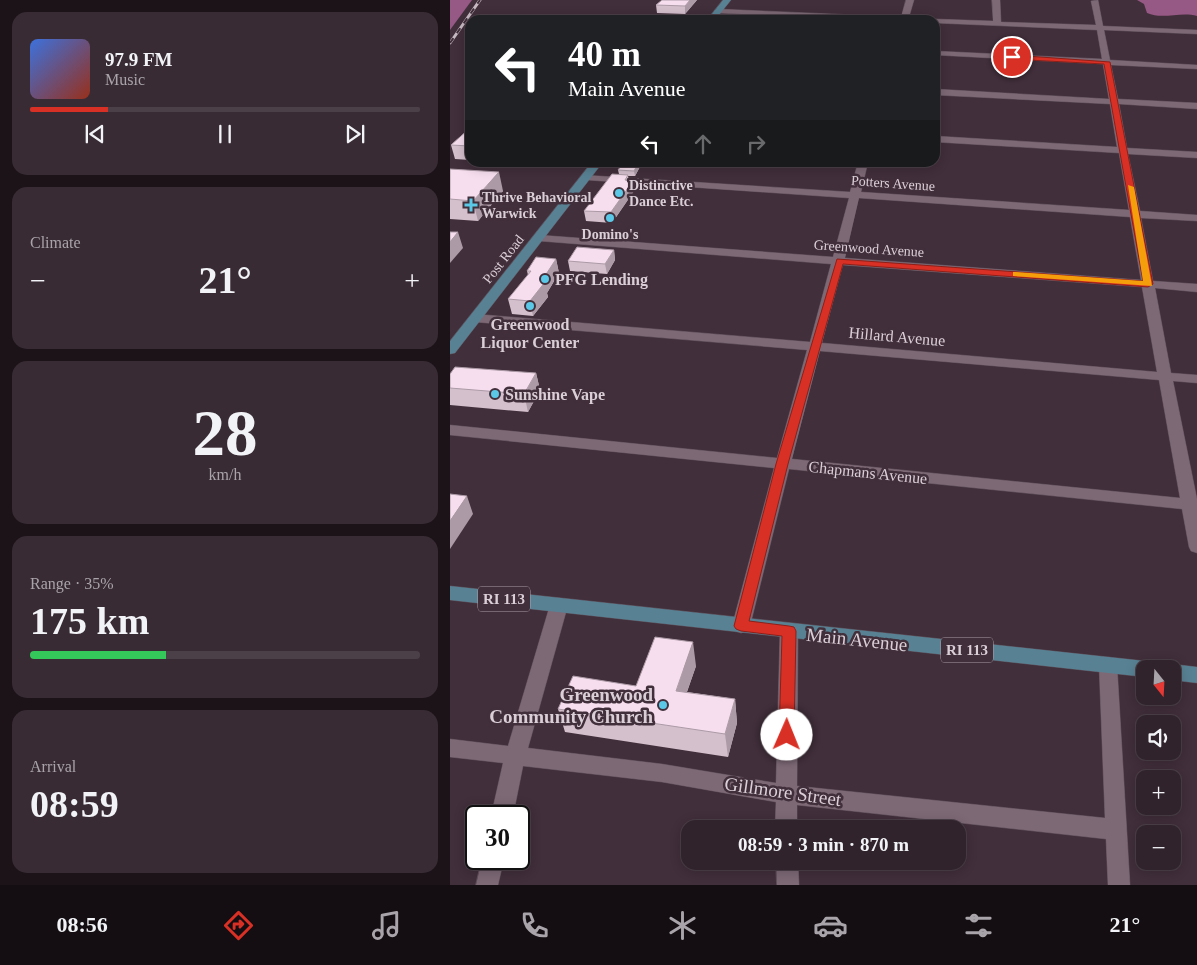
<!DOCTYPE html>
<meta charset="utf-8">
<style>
body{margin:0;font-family:"Times New Roman",serif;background:#392b34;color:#f1f3f6;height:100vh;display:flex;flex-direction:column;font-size:19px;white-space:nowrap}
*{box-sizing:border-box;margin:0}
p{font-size:16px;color:#a8a4a9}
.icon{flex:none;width:28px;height:28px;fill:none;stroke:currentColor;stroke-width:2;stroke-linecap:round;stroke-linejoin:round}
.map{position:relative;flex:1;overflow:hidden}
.details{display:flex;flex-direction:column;gap:12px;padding:12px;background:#1b1318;width:450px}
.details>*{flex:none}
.hud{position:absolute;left:15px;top:15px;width:475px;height:152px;border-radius:15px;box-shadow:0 2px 12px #0003,0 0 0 1px #4c4048;background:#202124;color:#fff;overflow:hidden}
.needle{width:32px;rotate:162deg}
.buttons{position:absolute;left:686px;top:660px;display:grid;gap:10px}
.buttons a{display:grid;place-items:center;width:45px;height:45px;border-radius:10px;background:#31232c;box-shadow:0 2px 12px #0003,0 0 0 1px #4c4048;font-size:25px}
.speed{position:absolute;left:15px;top:805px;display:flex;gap:10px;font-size:25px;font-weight:700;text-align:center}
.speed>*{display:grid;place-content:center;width:65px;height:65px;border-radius:50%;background:#31232c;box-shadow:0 2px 12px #0003,0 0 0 1px #4c4048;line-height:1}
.speed .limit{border:2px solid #111;border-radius:8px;background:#fff;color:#111}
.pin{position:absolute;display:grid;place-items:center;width:42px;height:42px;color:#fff;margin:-21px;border:2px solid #fff;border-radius:50%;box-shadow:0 1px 5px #0007}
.me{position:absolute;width:55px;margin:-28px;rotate:1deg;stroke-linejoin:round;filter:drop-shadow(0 0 4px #0008)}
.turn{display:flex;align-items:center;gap:18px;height:105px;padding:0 20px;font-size:22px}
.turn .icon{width:65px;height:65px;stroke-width:2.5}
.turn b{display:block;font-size:35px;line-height:42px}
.lanes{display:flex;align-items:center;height:48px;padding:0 20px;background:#0003;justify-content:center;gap:25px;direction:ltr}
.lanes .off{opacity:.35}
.big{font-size:38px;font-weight:700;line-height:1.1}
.details .card{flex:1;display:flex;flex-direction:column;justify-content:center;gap:8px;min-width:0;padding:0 18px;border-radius:15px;background:#392b34}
.details .dial{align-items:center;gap:0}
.dial b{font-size:65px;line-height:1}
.song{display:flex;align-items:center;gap:15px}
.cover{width:60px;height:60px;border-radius:8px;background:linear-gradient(135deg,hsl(220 70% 55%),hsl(10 70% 35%))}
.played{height:5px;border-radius:2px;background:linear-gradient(90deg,#d93025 20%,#4c4048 20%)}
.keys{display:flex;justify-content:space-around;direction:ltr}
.heat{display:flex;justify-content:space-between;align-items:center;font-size:28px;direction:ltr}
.charge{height:8px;border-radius:4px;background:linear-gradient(90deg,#34c759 35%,#4c4048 0)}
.trip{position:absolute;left:231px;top:820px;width:285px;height:50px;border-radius:15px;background:#31232c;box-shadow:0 2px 12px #0003,0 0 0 1px #4c4048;font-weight:700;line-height:50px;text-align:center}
.tabs{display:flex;height:80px;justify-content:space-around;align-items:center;background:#140e12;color:#a8a4a9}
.tabs .icon{width:35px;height:35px}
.tabs .selected{color:#d93025}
.tabs b{font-size:22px;color:#f1f3f6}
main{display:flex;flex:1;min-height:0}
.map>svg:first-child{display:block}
.forest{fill:#965884}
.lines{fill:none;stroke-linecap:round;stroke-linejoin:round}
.minor-casing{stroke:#5d4e58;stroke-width:1}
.primary-casing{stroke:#5d4e58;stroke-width:1}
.minor{fill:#7d6976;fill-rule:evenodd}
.primary{fill:#588294;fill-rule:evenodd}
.rail-casing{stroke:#c6b9c2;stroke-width:3}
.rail{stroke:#412f3b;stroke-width:2;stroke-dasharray:6;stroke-linecap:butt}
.wall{fill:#d4bfcd}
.shaded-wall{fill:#ac9ba7}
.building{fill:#f6deee;stroke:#ac9ba7}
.route{fill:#d93025;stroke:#8d1f18}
.slow{fill:#f59e0b}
.poi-dot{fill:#5ac8e6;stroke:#412f3b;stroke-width:2}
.labels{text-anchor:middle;stroke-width:5;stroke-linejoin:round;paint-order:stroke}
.far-street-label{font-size:14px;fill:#dbcfd7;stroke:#412f3b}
.far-poi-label{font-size:14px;font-weight:bold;fill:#dbcfd7;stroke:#412f3b;text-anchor:start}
.shield{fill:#412f3b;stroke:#ad9fa8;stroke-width:1}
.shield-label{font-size:15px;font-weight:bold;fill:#dbcfd7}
.poi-label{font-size:16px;font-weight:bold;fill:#dbcfd7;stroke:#412f3b;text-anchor:start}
.street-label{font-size:16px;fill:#dbcfd7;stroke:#412f3b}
.near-street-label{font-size:19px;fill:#dbcfd7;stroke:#412f3b}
.near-poi-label{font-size:19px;font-weight:bold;fill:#dbcfd7;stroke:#412f3b;text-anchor:end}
</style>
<main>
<section class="details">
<div class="card">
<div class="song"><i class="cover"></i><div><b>97.9 FM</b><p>Music</p></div></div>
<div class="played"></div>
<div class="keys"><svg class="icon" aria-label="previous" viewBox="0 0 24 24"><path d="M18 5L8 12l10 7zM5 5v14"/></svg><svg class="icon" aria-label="pause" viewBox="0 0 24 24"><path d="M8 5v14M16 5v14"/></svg><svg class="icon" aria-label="next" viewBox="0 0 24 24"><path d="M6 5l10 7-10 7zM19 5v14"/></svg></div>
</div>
<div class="card"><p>Climate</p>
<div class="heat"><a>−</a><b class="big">21°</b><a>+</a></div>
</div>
<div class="card dial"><b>28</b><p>km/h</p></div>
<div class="card"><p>Range · 35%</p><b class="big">175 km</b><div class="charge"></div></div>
<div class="card"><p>Arrival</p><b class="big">08:59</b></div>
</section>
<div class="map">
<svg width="747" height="885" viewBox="0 0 747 885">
<rect width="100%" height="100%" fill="#412f3b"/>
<!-- forest -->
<g class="forest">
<polygon points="0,0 22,0 0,30"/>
<path d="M 687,0 L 747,0 L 747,16 C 731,11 713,20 697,13 L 694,4 Z"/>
</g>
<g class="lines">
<!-- minor casing -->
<g class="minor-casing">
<g id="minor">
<polygon points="456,0 464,0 459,17 476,20 422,20 268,13 264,11 268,9 451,17"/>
<path d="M 542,0 L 550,0 L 551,22 L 646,25 L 641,1 L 648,0 L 653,26 L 747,30 L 747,34 L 654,30 L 660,60 L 747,65 L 747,69 L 661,65 L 668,99 L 747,103 L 747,109 L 669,104 L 677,148 L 747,152 L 747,158 L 678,154 L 690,211 L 747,215 L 747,221 L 691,218 L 703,281 L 747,284 L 747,292 L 705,288 L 721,373 L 747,375 L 747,383 L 723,381 L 747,499 L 747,553 L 741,551 L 739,547 L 732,509 L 339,469 L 300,626 L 297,631 L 291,633 L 285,631 L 282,626 L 324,468 L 0,435 L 0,425 L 327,458 L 357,350 L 25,322 L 19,318 L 25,314 L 360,342 L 381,264 L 89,241 L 83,238 L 89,235 L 383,257 L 399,198 L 137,180 L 132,177 L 133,175 L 400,192 L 408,162 L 418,162 L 411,192 L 679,210 L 669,153 L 485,142 L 485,136 L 667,147 L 660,104 L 485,95 L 485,89 L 659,99 L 653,64 L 485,55 L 485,51 L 652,59 L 647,30 L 485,23 L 485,20 L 482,20 L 485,19 L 543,21 ZM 409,198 L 680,217 L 691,280 L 395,258 ZM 393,265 L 692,287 L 707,372 L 372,343 ZM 370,351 L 709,380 L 730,498 L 342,459 Z"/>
<polygon points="109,598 115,600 118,605 78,748 212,764 326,783 330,631 333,626 339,624 345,626 348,631 347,786 655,818 649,665 651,660 658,657 665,660 667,665 680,885 658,885 656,839 347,805 347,829 325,829 326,802 212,782 73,766 63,816 41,816 53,763 0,757 0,739 58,746 100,605 103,600"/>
<polygon points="32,859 54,859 48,885 26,885"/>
<polygon points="326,861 348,861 349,885 327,885"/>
</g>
</g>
<!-- primary casing -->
<g class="primary-casing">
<g id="primary">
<polygon points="273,0 281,0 265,20 257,20"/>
<polygon points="142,162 153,162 5,353 0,354 0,341"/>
<polygon points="0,586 695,661 702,663 704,669 695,669 695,677 0,600"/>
<polygon points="722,664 747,667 747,683 722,680 722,669 714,669"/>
</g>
</g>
<!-- minor -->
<use href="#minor" class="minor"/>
<!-- primary -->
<use href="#primary" class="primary"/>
<!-- rail casing -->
<g class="rail-casing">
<polyline id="rail" points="0,43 30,0"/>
</g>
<!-- rail -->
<use href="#rail" class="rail"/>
</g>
<!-- wall -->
<g class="wall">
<polygon points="247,0 235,14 207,13 206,5"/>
<polygon points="20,128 20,160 5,159 1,145"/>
<polygon points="46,162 69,162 67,164"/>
<polygon points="192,163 185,176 178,176 179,180 183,181 184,191 162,223 136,221 134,211 169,174 168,170"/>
<polygon points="0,169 53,191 28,221 0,219"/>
<polygon points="164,250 165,260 157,274 120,271 118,261"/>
<polygon points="106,259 109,273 97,293 98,297 83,316 62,314 58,299 78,275 77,271"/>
<polygon points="86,373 90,390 78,412 0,405 0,374"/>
<polygon points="246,666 237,692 285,699 287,723 278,757 115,732 108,709 186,686"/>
</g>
<!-- shaded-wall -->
<g class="shaded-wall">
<polygon points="240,0 247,0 235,14 235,6"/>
<polygon points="189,162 192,162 192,163 185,176 184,171"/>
<polygon points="49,172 53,191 28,221 23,201"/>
<polygon points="183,181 184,191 162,223 161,212"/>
<polygon points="8,232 13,248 0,263 0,242"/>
<polygon points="164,250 165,260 157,274 155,264"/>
<polygon points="106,259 109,273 97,293 98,297 83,316 80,301 91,282"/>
<polygon points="86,373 90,390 78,412 74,394"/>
<polygon points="17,496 23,514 0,549 0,521"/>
<polygon points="243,642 246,666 229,714 226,691"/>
<polygon points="285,699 287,723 278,757 275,734"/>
</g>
<!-- building -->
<g class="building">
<polygon points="212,0 240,0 235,6 206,5"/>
<polygon points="20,128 20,146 1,145"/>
<polygon points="174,162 189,162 184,171 168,170"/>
<polygon points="0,169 49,172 23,201 0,199"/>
<polygon points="162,174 178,175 175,180 183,181 161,212 134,211"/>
<polygon points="0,232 8,232 0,242"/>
<polygon points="127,247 164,250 155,264 118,261"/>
<polygon points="86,257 106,259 91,282 95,282 80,301 58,299 81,271 77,271"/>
<polygon points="5,367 86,373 74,394 0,388 0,374"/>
<polygon points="0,494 17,496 0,521"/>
<polygon points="205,637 243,642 226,691 285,699 275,734 108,709 123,676 186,686"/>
</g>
<!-- route -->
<polygon class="route" points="562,55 660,62 703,284 698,287 393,264 338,464 299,621 339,626 344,627 346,631 344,735 342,740 337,742 331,740 329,735 332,636 291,631 286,629 284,626 326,464 387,259 693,281 654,64 559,59"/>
<!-- slow -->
<polygon class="slow" points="678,185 684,187 702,286 563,276 563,272 566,272 693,281"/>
<!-- markers -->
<g class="poi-dot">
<circle cx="169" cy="193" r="5"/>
<path d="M18.5 197.5h5v5h5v5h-5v5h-5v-5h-5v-5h5z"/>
<circle cx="160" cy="218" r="5"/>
<circle cx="95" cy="279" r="5"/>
<circle cx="80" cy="306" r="5"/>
<circle cx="45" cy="394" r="5"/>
<circle cx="213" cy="705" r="5"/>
</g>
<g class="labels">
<!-- far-street labels -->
<g class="far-street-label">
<text transform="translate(443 183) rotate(4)" y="5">Potters Avenue</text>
<text transform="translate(419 248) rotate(4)" y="5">Greenwood Avenue</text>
<text transform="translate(53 259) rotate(-52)" y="5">Post Road</text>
</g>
<!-- far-poi labels -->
<g class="far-poi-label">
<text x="179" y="190">Distinctive<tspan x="179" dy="16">Dance Etc.</tspan></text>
<text x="32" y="202">Thrive Behavioral<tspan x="32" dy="16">Warwick</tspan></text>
<text x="160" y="239" text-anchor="middle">Domino's</text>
</g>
<!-- shield labels -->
<g class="shield">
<rect x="28" y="586.5" width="52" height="25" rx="4"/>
<rect x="491" y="637.5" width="52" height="25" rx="4"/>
</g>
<g class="shield-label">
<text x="54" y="604">RI 113</text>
<text x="517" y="655">RI 113</text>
</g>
<!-- poi labels -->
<g class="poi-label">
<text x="105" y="285">PFG Lending</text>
<text x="80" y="330" text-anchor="middle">Greenwood<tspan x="80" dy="18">Liquor Center</tspan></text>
<text x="55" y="400">Sunshine Vape</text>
</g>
<!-- street labels -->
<g class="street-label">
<text transform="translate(447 336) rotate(5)" y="6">Hillard Avenue</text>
<text transform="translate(418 472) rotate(6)" y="6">Chapmans Avenue</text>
</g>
<!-- near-street labels -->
<g class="near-street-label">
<text transform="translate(407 639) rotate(6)" y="7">Main Avenue</text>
<text transform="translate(333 791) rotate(8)" y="7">Gillmore Street</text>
</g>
<!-- near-poi labels -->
<g class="near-poi-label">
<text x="203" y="701">Greenwood<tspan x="203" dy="22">Community Church</tspan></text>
</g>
</g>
</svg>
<div class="buttons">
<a><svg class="needle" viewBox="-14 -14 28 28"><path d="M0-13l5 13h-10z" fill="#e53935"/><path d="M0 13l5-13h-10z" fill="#a8a4a9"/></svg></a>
<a><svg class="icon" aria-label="sound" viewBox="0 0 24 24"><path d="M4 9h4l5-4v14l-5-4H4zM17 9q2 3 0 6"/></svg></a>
<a>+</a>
<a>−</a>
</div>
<div class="speed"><div class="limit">30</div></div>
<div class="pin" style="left:562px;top:57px;background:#d93025"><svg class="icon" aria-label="arrive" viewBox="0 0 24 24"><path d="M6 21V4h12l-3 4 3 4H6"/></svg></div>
<svg class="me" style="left:337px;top:735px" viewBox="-20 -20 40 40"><circle r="19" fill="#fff"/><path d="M0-13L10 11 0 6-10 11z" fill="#d93025"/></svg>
<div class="trip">08:59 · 3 min · 870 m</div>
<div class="hud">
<div class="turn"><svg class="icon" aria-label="left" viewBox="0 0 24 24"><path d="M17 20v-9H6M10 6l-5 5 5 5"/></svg><div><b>40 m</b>Main Avenue</div></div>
<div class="lanes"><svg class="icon" aria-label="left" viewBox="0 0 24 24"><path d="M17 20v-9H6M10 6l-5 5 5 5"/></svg><svg class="icon off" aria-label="ahead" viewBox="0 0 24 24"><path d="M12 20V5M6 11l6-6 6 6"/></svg><svg class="icon off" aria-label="right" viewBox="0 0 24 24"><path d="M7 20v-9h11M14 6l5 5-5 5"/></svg></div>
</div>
</div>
</main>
<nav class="tabs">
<b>08:56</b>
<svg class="icon selected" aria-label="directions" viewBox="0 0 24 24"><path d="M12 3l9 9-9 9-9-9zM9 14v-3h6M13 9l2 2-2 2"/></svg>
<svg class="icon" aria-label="music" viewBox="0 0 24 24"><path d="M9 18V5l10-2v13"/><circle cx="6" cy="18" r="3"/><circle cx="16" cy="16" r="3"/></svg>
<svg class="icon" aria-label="phone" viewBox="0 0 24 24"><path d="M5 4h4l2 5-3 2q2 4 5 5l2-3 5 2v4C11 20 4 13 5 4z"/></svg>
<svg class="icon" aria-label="climate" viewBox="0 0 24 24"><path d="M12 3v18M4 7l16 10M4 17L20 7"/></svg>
<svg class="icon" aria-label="car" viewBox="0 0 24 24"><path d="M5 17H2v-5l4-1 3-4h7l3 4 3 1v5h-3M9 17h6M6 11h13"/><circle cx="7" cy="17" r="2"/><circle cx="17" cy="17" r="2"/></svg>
<svg class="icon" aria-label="filters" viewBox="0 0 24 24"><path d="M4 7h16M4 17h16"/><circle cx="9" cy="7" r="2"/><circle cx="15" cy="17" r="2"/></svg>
<b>21°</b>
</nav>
